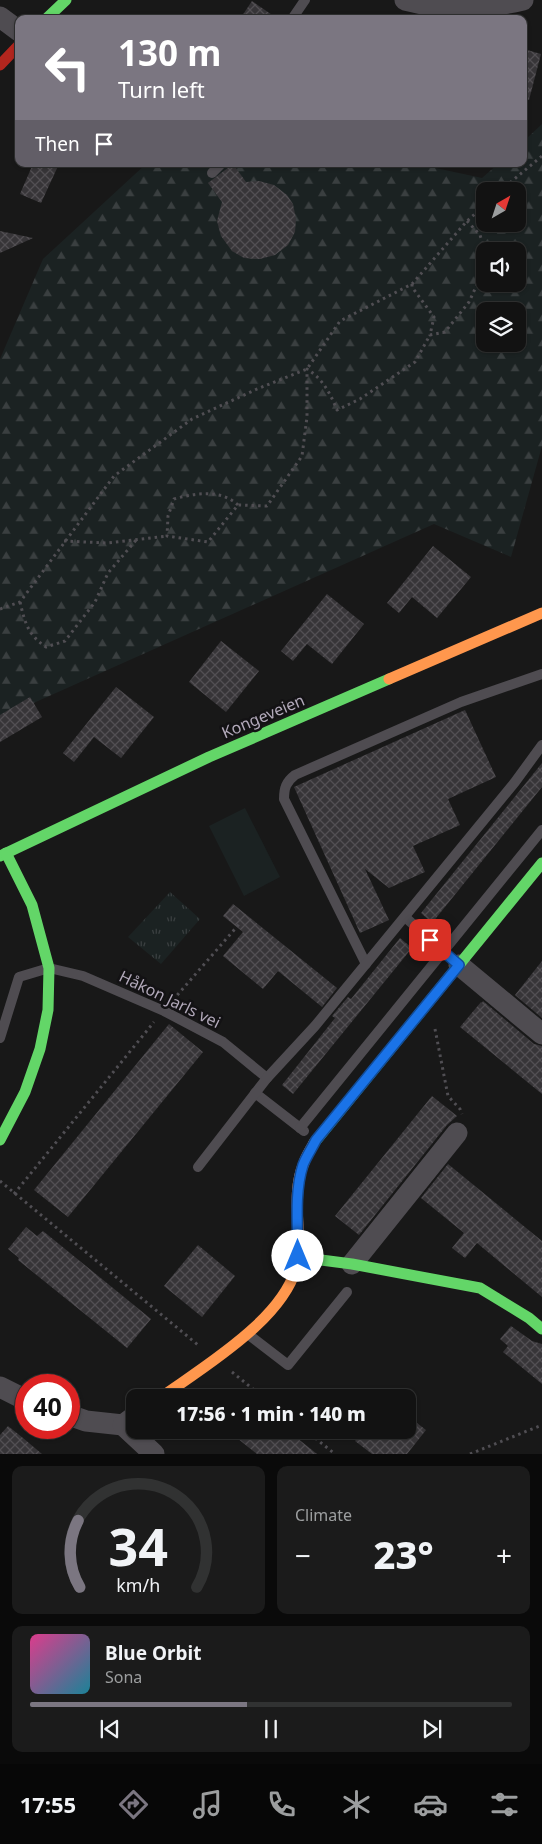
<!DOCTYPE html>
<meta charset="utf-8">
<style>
body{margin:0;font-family:"Noto Sans",sans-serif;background:#1b1b1b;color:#f1f3f6;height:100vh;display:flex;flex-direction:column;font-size:19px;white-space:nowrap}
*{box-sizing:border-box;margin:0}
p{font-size:16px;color:#9c9e9f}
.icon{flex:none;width:28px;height:28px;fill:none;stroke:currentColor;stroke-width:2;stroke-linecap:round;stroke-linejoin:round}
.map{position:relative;height:1454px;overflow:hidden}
.drawer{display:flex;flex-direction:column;gap:12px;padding:12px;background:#0a0a0a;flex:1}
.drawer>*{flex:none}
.guide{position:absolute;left:15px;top:15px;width:512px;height:152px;border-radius:10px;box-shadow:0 1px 4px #0004,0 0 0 1px #313232;background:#7b7681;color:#fff;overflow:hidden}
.needle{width:32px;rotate:39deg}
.tools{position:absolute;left:476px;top:182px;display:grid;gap:10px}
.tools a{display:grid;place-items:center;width:50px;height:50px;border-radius:10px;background:#121212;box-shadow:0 1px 4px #0004,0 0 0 1px #313232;font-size:25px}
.speed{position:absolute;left:15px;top:1374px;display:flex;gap:10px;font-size:25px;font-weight:700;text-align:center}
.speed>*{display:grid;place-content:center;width:65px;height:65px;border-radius:50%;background:#121212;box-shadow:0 1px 4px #0004,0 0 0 1px #313232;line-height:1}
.speed .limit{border:8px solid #d22;background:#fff;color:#111}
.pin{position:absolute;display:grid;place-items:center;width:42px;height:42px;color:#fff;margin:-21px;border-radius:10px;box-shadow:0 2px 8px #0006}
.me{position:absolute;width:55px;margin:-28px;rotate:0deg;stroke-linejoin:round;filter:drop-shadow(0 0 4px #0008)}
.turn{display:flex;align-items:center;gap:18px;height:105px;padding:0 20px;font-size:22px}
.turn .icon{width:65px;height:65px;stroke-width:2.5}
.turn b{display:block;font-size:35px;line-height:42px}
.then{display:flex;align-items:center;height:48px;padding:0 20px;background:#0003;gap:10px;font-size:19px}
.big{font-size:38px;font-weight:800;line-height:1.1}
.drawer .tile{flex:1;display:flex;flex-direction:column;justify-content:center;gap:8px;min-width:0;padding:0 18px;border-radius:10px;background:#1b1b1b}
.drawer .dial{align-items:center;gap:0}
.dial svg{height:130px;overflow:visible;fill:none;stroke:#313232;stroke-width:7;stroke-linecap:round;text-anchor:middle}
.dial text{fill:#f1f3f6;stroke:none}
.song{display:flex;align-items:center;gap:15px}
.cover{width:60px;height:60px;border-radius:8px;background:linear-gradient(135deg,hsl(330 70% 55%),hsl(190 70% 35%))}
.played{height:5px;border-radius:2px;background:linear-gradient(90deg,#7b7681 45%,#313232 45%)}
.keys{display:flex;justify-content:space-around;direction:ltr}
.heat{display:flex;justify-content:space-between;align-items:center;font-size:28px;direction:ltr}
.drawer .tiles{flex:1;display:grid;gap:12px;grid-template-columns:1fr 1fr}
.tile:last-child{grid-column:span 2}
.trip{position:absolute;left:126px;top:1389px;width:290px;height:50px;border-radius:10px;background:#121212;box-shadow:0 1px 4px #0004,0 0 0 1px #313232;font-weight:800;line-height:50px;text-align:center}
.tab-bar{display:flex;height:80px;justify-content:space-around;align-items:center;background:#070707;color:#9c9e9f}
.tab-bar .icon{width:35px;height:35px}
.tab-bar .current{color:#7b7681}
.tab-bar b{font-size:22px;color:#f1f3f6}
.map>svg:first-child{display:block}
.forest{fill:url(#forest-firs);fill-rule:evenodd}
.park{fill:url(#park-tufts)}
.garden{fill:#1b2222}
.building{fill:url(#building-cross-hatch)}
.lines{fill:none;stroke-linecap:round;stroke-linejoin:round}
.path{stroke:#504e53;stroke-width:3;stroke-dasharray:2.5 4;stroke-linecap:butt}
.lane{stroke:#4f4c51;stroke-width:10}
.street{stroke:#4f4c51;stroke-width:21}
.fast{stroke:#63d668;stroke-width:11}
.slow{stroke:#ff974d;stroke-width:11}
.jam{stroke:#b3261e;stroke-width:11}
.route-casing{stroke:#114b97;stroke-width:12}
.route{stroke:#1a73e8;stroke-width:9}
.labels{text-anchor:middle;stroke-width:5;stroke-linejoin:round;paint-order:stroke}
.street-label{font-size:16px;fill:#b1a8b9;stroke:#131214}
</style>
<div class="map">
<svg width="542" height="1454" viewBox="0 0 542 1454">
<defs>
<pattern id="forest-firs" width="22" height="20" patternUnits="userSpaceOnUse" patternTransform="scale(1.25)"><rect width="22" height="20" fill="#1b2222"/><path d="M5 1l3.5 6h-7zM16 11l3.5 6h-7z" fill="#3a3f40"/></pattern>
<pattern id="park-tufts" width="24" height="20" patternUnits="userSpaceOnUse" patternTransform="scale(1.25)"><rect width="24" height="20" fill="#1b2222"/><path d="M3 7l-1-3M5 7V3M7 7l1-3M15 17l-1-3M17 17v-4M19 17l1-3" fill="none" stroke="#3a3f40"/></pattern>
<pattern id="building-cross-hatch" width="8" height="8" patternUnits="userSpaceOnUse" patternTransform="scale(1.25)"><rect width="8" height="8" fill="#373538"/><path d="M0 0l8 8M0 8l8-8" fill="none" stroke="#524f53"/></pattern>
</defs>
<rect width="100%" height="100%" fill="#181818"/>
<!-- forest -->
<path class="forest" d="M 542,124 L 542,446 L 511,557 L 434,524 L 0,718 L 0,359 L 43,259 L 146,164 L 417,164 L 482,178 L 498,164 L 524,164 L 524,141 ZM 485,191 L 518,191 L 518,224 L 485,224 ZM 485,251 L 518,251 L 518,284 L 485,284 ZM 485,311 L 518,311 L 518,344 L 485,344 Z"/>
<!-- park -->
<polygon class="park" points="170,892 200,919 161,964 128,937"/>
<!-- garden -->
<polygon class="garden" points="245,808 280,877 244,896 209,826"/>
<!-- building -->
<g class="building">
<polygon points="252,1 278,19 240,19"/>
<polygon points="524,49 541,54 529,100 524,100"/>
<polygon points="33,164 59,164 41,203 20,194"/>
<polygon points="233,164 246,182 259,181 274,185 287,195 293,204 296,219 295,232 288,245 275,255 260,259 244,258 232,251 221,236 217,221 222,202 208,183"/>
<polygon points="0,231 33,238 0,253"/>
<polygon points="433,546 471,577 437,618 412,597 399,613 387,603"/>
<polygon points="327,594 364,624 332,664 307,644 293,661 281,651"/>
<polygon points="221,641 259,671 226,712 189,682"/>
<polygon points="116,687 154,717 121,758 94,737 74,762 63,753"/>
<polygon points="30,697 42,717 0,742 0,715"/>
<polygon points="465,710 496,777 448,799 460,825 413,846 425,872 389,888 365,869 389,920 360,933 294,787"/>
<polygon points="542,763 542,787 432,923 421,913"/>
<polygon points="233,904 337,988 322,1007 278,971 263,989 223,956 243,932 223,916"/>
<polygon points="400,938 412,948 293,1094 282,1085 335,1018 332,1016 348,997 351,999"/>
<polygon points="542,961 542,1018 515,995"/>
<polygon points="483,1001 534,1044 542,1046 542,1094 460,1027 481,1002 482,1003"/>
<polygon points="169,1024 203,1052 68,1217 34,1190"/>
<polygon points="432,1096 457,1116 447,1125 359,1235 335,1216"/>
<polygon points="448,1164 542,1241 542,1297 477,1243 465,1258 452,1248 464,1233 421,1198"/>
<polygon points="26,1227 37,1236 43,1231 151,1319 127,1348 18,1260 19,1258 8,1249"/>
<polygon points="198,1245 235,1276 202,1317 164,1286"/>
<polygon points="511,1326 532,1341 542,1344 542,1384 503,1352 508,1346 500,1339"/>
<polygon points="408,1416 426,1430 407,1454 372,1454 355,1441 364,1430 408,1430"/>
<polygon points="8,1426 23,1438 42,1454 0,1454 0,1435"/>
<polygon points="227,1430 287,1430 317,1454 257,1454"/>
</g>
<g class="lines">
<!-- path -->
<g class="path">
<polyline points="500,191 542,156"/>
<polyline points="467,221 480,235 485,251"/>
<polyline points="412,284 412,287 434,317 430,335 445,332 469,302 480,278 485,252"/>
<path d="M 238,505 C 221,489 195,493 174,499 L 168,516 L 167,536 L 208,542 L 238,505 L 267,506 L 302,456 L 307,417 L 307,369 C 323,379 330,393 337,410 L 360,399 L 415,362 L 430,335"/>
<polyline points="64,541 107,543 167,536"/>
<path d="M 20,602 C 25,623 28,635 46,647 L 65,641 L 95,602 L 108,573 L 137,539"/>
<polyline points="0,609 20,602 114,476 192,419 257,389 307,369 340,321 412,284 467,221 485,205"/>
<polyline points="173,1000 241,922"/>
<polyline points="435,1029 448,1096 460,1109 462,1114"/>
<polyline points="0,1181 198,1345"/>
<polyline points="14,1194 154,1022"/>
<polyline points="232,1372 264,1398"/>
<polyline points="305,1430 335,1454"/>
<polyline points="470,1454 542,1425"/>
</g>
<!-- lane -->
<g class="lane">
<polyline points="292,19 305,0"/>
<polyline points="212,173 221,164"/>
<polyline points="405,917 447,955"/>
<path d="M 366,964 L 284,799 C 284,788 286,782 295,775 L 461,702 L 542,674"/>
<polyline points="0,1038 19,977 49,968 83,976 164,1011 223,1042 267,1078"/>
<polyline points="255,1093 304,1131"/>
<polyline points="300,1128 542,830"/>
<polyline points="198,1167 267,1078 315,1026 515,782 542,745"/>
<polyline points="249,1335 288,1365 347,1292"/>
</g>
<!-- street -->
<g class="street">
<path d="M 405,0 C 443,10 484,9 523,0"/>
<polyline points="0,17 19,31"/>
<polyline points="459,965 542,1034"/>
<polyline points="352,1264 457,1133"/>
<polyline points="0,1387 26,1400"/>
<polyline points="69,1415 86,1421 123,1425 135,1416"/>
<polyline points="123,1425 154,1454"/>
</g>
<!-- fast -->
<g class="fast">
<polyline points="46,19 66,0"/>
<polyline points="0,856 209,757 389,679"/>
<polyline points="0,1140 25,1092 40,1049 48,1010 49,968 32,905 6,853"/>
<polyline points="314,1143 542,863"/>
<polyline points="298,1257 352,1264 480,1288 529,1318 542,1329"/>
</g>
<!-- slow -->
<g class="slow">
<polyline points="389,679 542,613"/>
<path d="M 160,1398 C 203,1367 292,1315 298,1258 C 301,1227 291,1192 304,1163 C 306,1156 311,1149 314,1143"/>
</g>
<!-- jam -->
<polyline class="jam" points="0,65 19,45"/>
</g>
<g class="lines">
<!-- route casing -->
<g class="route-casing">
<path id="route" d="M 298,1256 C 298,1227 294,1193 303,1165 C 306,1157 312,1148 316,1140 L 459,965 L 430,940"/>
</g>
<!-- route -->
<use href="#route" class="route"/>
</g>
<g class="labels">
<!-- street labels -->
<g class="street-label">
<text transform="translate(263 716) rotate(-23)" y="6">Kongeveien</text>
<text transform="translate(170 999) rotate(26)" y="6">Håkon Jarls vei</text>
</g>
</g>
</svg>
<div class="tools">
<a><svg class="needle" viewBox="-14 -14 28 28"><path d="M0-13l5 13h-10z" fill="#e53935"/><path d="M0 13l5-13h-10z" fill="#9c9e9f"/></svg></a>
<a><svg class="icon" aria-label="sound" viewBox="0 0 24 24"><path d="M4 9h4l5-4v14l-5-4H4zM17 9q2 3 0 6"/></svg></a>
<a><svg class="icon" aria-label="layers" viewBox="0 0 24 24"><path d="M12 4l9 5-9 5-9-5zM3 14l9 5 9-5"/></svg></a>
</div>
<div class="speed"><div class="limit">40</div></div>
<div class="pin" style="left:430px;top:940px;background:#d93025"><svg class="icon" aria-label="arrive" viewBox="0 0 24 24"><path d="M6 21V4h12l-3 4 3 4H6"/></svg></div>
<svg class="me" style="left:298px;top:1256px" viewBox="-20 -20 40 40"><circle r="19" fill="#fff"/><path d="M0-13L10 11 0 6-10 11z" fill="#1a73e8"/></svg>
<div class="trip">17:56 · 1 min · 140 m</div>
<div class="guide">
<div class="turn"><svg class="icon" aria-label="left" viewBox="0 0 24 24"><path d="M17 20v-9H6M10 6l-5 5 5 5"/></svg><div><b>130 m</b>Turn left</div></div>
<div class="then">Then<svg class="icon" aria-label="arrive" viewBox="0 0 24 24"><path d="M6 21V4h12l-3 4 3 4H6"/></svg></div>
</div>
</div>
<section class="drawer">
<div class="tiles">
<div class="tile dial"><svg viewBox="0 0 100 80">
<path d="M14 69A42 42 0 1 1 86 69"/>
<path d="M14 69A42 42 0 0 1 13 28" stroke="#7b7681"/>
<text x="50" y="56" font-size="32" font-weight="700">34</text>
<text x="50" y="72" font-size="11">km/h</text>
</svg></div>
<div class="tile"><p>Climate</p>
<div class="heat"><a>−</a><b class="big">23°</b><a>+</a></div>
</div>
<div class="tile">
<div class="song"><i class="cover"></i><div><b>Blue Orbit</b><p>Sona</p></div></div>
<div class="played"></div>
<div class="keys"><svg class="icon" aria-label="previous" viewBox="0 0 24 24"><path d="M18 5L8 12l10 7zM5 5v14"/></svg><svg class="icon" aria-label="pause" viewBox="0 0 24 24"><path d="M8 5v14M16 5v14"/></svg><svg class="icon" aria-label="next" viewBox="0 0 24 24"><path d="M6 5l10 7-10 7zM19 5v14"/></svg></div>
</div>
</div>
</section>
<nav class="tab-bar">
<b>17:55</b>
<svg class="icon current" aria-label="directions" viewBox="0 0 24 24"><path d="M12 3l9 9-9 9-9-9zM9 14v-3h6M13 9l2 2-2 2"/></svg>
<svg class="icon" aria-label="music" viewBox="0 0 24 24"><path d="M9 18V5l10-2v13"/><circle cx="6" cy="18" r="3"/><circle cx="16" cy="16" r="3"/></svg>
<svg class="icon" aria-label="phone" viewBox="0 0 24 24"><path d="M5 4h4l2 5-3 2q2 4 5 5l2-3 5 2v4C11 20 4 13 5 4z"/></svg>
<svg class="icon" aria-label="climate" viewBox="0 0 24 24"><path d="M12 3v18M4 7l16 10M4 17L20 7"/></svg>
<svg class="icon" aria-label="car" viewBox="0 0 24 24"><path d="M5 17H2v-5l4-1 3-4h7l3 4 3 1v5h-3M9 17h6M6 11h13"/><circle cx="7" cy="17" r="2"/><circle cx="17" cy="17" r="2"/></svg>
<svg class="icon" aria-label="filters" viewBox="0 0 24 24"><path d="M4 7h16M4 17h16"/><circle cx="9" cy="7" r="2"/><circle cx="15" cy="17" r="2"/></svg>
</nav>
